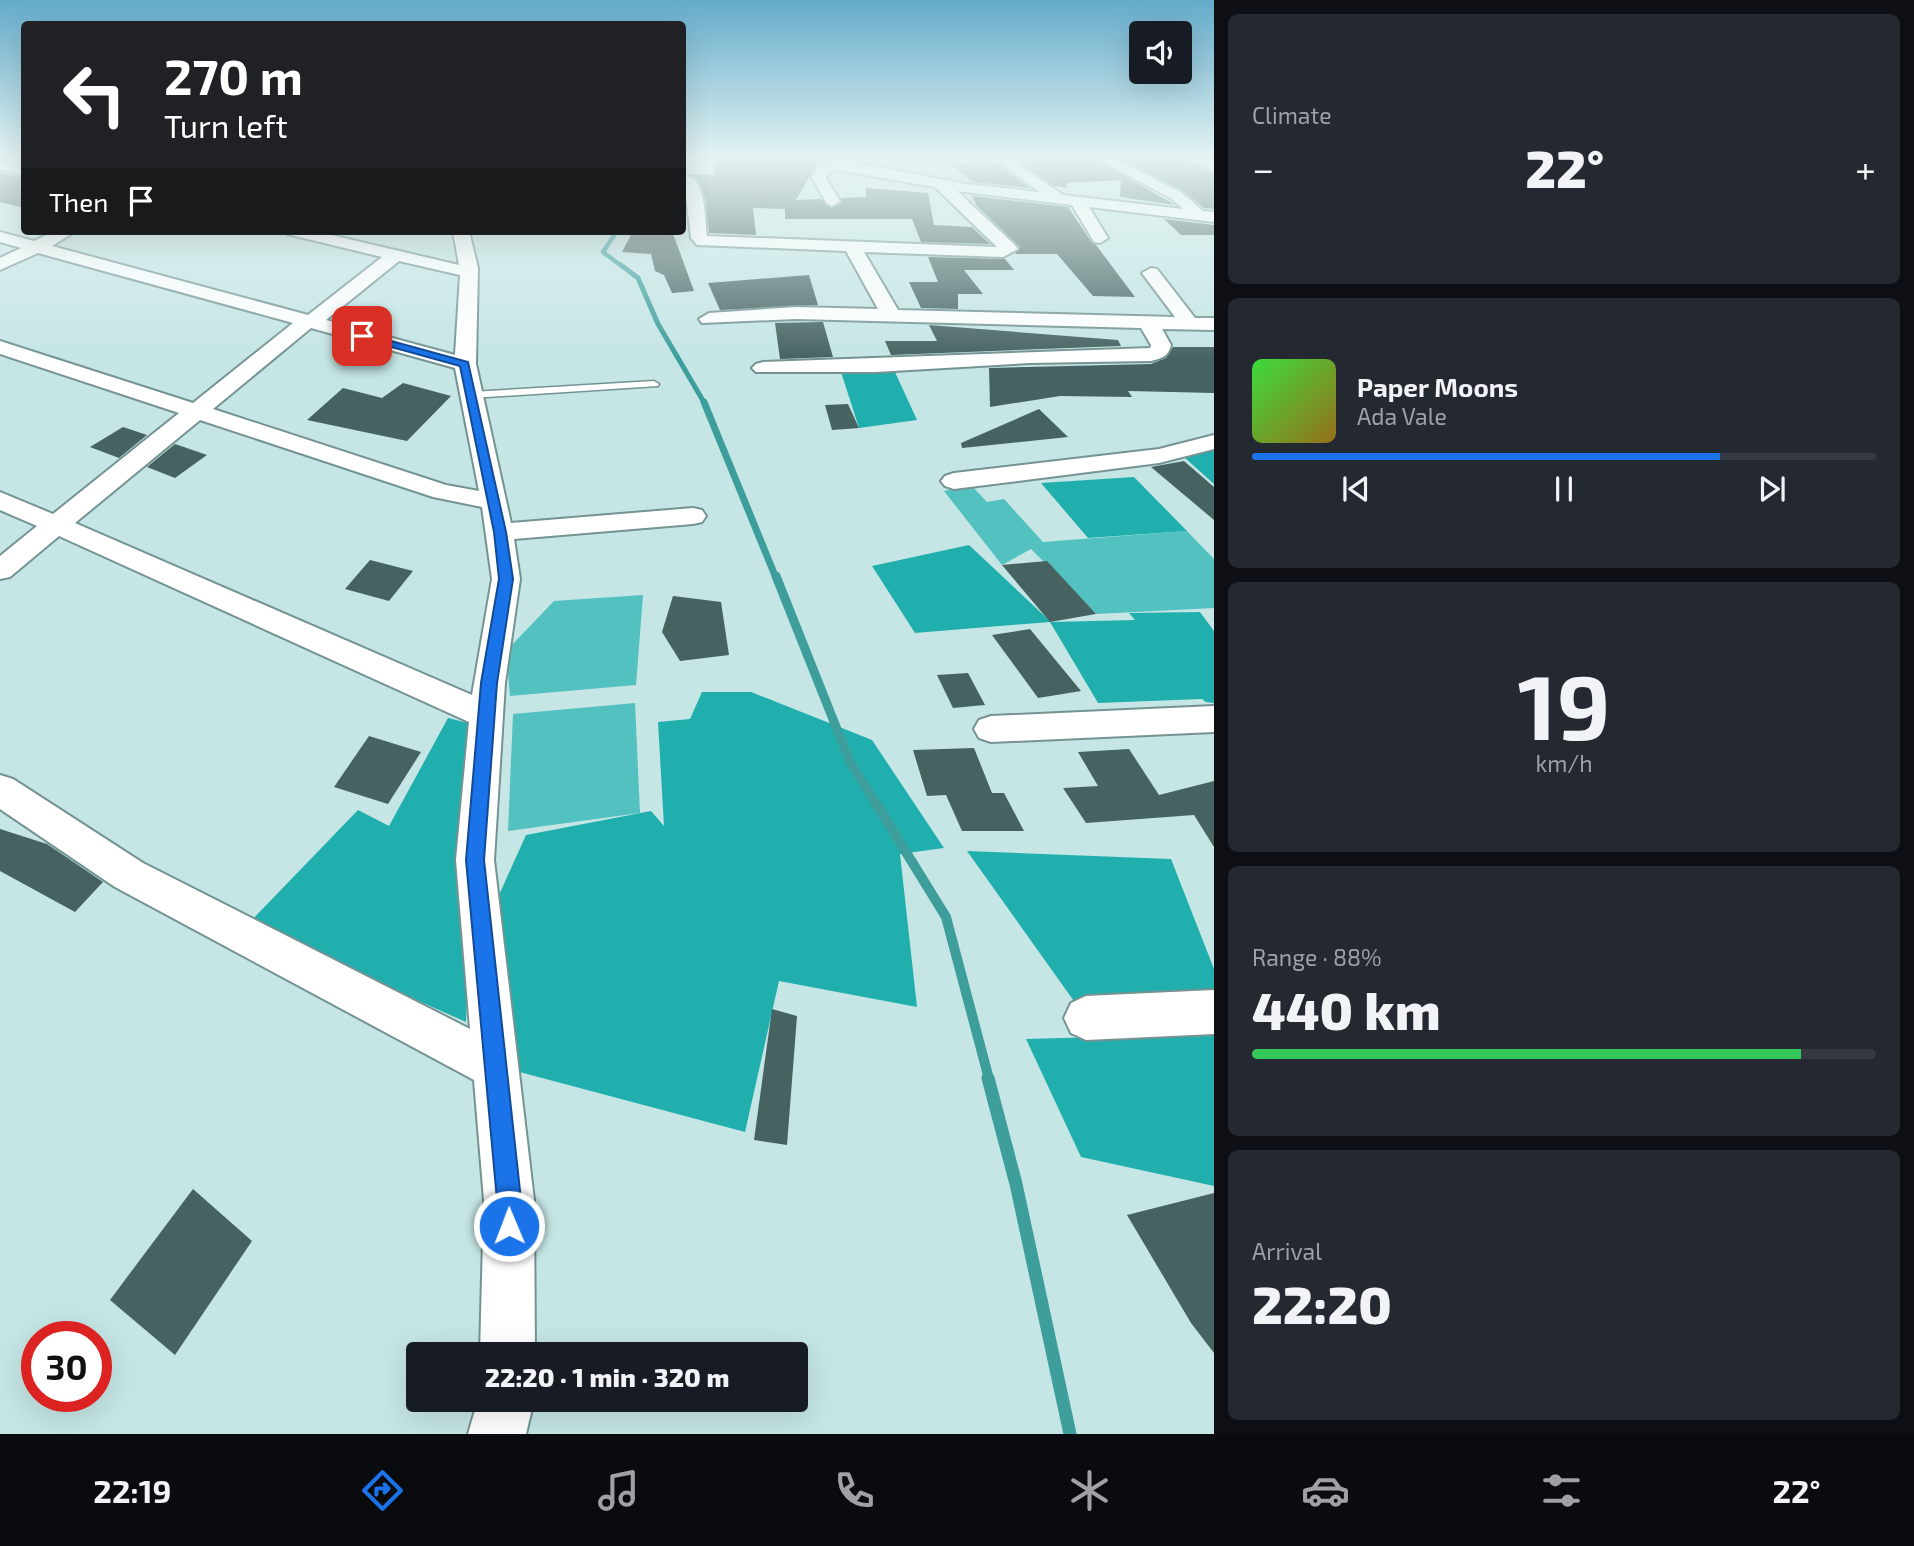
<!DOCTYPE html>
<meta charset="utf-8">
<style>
body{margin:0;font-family:"Exo 2",sans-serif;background:#242831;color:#f1f3f6;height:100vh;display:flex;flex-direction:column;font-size:26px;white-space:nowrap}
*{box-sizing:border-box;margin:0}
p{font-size:23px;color:#9ea1a6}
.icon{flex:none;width:38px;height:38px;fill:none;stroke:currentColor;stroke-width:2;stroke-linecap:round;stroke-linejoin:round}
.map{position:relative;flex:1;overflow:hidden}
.details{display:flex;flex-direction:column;gap:14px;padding:14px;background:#0d0f14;width:700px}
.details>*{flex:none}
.hud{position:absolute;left:21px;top:21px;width:665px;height:214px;border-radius:7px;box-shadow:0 7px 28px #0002;background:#202124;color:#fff;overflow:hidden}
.fabs{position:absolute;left:1129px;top:21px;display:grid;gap:14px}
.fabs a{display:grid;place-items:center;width:63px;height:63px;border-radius:7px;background:#171b24;box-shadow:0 7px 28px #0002;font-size:35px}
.speed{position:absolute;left:21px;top:1321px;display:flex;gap:14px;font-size:35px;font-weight:700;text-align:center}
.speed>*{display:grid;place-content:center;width:91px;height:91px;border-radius:50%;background:#171b24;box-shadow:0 7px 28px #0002;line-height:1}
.speed .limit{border:10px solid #d22;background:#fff;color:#111}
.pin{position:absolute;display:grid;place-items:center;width:60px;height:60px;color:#fff;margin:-30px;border-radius:14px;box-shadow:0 4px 10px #0006}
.me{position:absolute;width:77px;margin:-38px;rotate:359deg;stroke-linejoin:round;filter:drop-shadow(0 0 5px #0008)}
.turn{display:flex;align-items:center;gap:24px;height:147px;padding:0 28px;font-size:32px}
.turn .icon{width:91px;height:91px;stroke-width:2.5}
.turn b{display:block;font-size:49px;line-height:60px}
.then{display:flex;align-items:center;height:66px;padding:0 28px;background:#0003;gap:14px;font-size:26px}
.big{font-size:52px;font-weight:800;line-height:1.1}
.details .card{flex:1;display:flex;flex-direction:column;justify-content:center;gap:10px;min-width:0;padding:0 24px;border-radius:10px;background:#242831}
.details .dial{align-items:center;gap:0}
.dial b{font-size:91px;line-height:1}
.song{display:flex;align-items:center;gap:21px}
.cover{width:84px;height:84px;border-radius:10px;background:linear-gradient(135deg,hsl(120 70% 55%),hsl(40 70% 35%))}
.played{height:7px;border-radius:4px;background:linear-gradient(90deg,#1a73e8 75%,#363941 75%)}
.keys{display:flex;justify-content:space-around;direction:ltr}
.heat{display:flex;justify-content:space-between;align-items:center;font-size:38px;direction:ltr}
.charge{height:10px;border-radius:5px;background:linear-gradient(90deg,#34c759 88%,#363941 0)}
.trip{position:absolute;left:406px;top:1342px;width:402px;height:70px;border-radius:7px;background:#171b24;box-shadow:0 7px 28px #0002;font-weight:800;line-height:70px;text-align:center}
.menu{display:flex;height:112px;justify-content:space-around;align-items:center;background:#090b0e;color:#9ea1a6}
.menu .icon{width:49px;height:49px}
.menu .current{color:#1a73e8}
.menu b{font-size:32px;color:#f1f3f6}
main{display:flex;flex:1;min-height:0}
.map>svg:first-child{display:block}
.green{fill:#52c1c0}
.forest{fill:#21afae}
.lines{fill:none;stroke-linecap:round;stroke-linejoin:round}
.stream-far5{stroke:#3d9e9c;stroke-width:4.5}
.stream-far4{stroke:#3d9e9c;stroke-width:5}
.stream-far3{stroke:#3d9e9c;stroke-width:7}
.stream-far2{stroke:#3d9e9c;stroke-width:9}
.stream-far1{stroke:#3d9e9c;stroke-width:10}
.stream{stroke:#3d9e9c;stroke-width:13}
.building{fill:#466362}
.lane-casing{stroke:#749392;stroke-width:3}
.street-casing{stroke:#749392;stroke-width:4}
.lane{fill:#fff;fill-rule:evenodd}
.street{fill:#fff;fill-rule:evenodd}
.route{fill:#1a73e8;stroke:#114b97;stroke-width:2}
</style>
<main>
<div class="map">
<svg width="1214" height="1434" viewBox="0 0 1214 1434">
<rect width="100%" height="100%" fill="#c5e6e5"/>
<!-- green -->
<g class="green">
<polygon points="971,485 987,502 1004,499 1043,542 1187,531 1214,559 1214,608 1096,614 1031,549 1002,565 944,491"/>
<polygon points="643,595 636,685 510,696 506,651 554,601"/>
<polygon points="635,703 640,813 508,831 513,714"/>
</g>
<!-- forest -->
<g class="forest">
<polygon points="894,370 917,420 859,428 841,372"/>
<polygon points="1211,447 1214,448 1214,484 1185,458"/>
<polygon points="1134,477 1187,531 1088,538 1041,483"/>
<polygon points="969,545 1051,622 1135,620 1129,613 1200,612 1214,631 1214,703 1206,702 1202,699 1098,703 1050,622 915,633 872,566"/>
<polygon points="702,692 751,692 872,740 944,848 900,854 917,1007 779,981 745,1132 512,1070 495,904 526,835 651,811 664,826 658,722 690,719"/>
<polygon points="448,718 476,725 466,1022 247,925 358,810 389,826"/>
<polygon points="967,851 1171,859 1214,969 1214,992 1086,1018"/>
<polygon points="1214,1034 1214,1186 1081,1157 1026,1039"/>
</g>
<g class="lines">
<!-- stream-far5 -->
<polyline class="stream-far5" points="617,231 603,252 623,267"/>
<!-- stream-far4 -->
<polyline class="stream-far4" points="621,265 638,278 658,324 705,404"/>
<!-- stream-far3 -->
<polyline class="stream-far3" points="704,402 776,578"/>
<!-- stream-far2 -->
<polyline class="stream-far2" points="776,576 850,762 873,799"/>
<!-- stream-far1 -->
<polyline class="stream-far1" points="872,797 946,917 989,1079"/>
<!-- stream -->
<polyline class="stream" points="988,1078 1016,1184 1070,1434"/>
</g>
<!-- building -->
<g class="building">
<polygon points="715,158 820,158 796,200 821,199 831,208 841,203 841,198 866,197 866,188 928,193 934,225 972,227 990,244 921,242 912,219 785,219 785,209 753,208 756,235 709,233 706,202 701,185 696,178 683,174 714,175"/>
<polygon points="1032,158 1094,158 1175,205 1120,197 1121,180 1066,183 1067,188 1054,186 1018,161 1037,160"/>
<polygon points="1118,158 1177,158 1214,173 1214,209 1204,208 1183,191"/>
<polygon points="993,161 1030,188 973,182 950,163"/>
<polygon points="0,173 24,178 24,208 0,202"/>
<polygon points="972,196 1068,207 1092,243 1096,245 1135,297 1093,296 1057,254 1015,254 1020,247 977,206"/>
<polygon points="1164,219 1214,225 1214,235 1181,235"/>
<polygon points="633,231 672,231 694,291 672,293 664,275 655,271 651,254 622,252"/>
<polygon points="928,257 1005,259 1014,270 964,270 983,294 958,294 958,309 921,308 909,282 938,282"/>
<polygon points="809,275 818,305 720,310 708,283"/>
<polygon points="823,322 833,357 780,359 775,323"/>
<polygon points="929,325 1118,340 1121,346 891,355 885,341 937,341"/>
<polygon points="1173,347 1214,347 1214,393 1128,391 1132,397 1060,396 990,407 989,368 1151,364 1166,358"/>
<polygon points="403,383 451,396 407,441 307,420 343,388 382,398"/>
<polygon points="848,404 859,428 832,430 825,405"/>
<polygon points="1039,409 1068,437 962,448 961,443"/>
<polygon points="123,427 147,435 119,458 90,447"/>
<polygon points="175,444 207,455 175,478 147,467"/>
<polygon points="1184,461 1214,487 1214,520 1151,467"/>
<polygon points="370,560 413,571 389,601 345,589"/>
<polygon points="1047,561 1096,614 1050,622 1002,565"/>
<polygon points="673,596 721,602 729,655 680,661 662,632"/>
<polygon points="1030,629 1081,691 1038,698 992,635"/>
<polygon points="968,673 985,705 953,708 937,675"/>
<polygon points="369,736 421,752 388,804 334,787"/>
<polygon points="974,748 992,793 1004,793 1024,831 962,831 946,795 927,796 913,750"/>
<polygon points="1129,749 1159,795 1214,781 1214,847 1194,815 1086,823 1063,788 1098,786 1078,752"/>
<polygon points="0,829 47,844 103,882 75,912 0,871"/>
<polygon points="772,1009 797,1016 787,1145 754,1140"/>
<polygon points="193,1189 252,1241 175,1355 110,1300"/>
<polygon points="1214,1193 1214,1353 1191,1323 1127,1215"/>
</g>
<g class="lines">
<!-- lane casing -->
<g class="lane-casing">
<polygon id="lane" points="654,381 659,384 658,386 471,398 466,395 471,392"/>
</g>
<!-- street casing -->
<g class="street-casing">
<g id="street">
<path d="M 830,158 L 847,158 L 859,163 L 966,184 L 1040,192 L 993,158 L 1009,158 L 1063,195 L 1183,209 L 1172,199 L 1096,158 L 1113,158 L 1182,193 L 1203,211 L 1214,212 L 1214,222 L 1089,207 L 1108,238 L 1100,243 L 1094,242 L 1072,205 L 957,191 L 1015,245 L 1018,249 L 1003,257 L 864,252 L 898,310 L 1175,317 L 1142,273 L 1151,268 L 1157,269 L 1195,318 L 1214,318 L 1214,330 L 1162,329 L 1171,345 C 1168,357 1162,358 1151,361 L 1030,363 L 876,372 L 756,372 L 752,368 L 756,364 L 763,362 L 1150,348 L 1151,345 L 1141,328 L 796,319 L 702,323 L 699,319 L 709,313 L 796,307 L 878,309 L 846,251 L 697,245 L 691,238 L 684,178 L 689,177 C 706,182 705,221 707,236 L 997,247 L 935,187 L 837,170 L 828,174 L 826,178 L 840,201 L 832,206 L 827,204 L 812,178 L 817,168 L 834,162 Z"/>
<polygon points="1185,158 1204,158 1214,162 1214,171"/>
<polygon points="0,162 24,167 24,175 0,170"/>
<path d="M 55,231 L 76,231 L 52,246 L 308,315 L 382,257 L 287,234 L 285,231 L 314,231 L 459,265 L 453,231 L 469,231 L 478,268 L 476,364 L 511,523 L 693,508 L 702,510 L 706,516 L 702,522 L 693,524 L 514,539 L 520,579 L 505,683 L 494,860 L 534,1200 L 535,1354 L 480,1354 L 484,1200 L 474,1080 L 115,887 L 0,809 L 0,775 L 13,779 L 143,863 L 470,1029 L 456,860 L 469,722 L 59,536 L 10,577 L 0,579 L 0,556 L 37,526 L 0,510 L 0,492 L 53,514 L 179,413 L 0,354 L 0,341 L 193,403 L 293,323 L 38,253 L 0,270 L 0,258 L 21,248 L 0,242 L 0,232 L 34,241 ZM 399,261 L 460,275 L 455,355 L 326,320 ZM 311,328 L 455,368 L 479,491 L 446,485 L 213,409 ZM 200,420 L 433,497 L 482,507 L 492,579 L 472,695 L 75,523 Z"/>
<polygon points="1214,435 1214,449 1159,463 954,489 945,486 941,481 945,476 954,473 1159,449"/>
<polygon points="1214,706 1214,732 991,742 979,738 974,729 979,720 991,716"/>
<polygon points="1214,990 1214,1034 1086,1040 1071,1033 1064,1018 1071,1003 1086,996"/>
<polygon points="478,1400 534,1400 526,1434 468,1434"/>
</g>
</g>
<!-- lane -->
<use href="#lane" class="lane"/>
<!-- street -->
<use href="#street" class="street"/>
</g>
<!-- sky -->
<linearGradient id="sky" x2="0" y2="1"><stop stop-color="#63abca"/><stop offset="0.44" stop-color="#e5f4f3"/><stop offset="1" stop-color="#e5f4f3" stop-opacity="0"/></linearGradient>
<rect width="1214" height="359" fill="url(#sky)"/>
<!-- route -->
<polygon class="route" points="362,333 468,362 506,532 513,579 497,683 484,860 521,1200 521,1226 518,1234 509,1238 500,1234 497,1226 497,1200 466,860 481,683 499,579 494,532 460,366 359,338 359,334"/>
</svg>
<div class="fabs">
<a><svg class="icon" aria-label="sound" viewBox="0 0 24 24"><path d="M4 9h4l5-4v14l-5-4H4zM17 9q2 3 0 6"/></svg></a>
</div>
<div class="speed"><div class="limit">30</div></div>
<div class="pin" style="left:362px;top:336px;background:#d93025"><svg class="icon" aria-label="arrive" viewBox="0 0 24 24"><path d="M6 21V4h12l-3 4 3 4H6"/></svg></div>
<svg class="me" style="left:509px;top:1226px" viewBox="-20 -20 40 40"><circle r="17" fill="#1a73e8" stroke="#fff" stroke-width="3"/><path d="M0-11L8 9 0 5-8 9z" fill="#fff"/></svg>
<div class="trip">22:20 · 1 min · 320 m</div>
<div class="hud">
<div class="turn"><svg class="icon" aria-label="left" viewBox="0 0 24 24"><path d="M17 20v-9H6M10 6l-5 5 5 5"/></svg><div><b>270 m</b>Turn left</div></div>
<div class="then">Then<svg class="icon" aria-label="arrive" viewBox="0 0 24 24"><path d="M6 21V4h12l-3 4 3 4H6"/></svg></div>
</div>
</div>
<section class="details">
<div class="card"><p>Climate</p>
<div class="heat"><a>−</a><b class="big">22°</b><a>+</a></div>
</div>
<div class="card">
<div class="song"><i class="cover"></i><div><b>Paper Moons</b><p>Ada Vale</p></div></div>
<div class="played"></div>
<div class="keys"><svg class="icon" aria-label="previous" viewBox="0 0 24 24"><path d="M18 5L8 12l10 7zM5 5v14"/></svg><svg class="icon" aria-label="pause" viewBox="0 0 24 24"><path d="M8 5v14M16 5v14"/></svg><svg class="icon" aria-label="next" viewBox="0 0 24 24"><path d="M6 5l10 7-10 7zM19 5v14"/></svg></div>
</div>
<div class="card dial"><b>19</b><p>km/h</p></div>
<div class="card"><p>Range · 88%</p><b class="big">440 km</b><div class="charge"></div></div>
<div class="card"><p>Arrival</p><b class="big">22:20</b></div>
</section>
</main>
<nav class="menu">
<b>22:19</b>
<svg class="icon current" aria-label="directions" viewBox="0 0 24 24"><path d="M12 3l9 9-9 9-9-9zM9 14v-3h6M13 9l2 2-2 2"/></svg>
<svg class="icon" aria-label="music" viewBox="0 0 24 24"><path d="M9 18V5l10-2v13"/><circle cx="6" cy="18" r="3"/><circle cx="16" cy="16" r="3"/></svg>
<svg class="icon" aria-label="phone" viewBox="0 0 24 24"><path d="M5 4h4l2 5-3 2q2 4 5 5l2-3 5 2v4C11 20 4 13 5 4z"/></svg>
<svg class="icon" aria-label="climate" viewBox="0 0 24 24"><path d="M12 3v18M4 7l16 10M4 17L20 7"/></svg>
<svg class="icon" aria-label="car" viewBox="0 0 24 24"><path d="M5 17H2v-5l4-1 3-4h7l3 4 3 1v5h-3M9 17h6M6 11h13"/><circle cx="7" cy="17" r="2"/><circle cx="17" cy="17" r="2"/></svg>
<svg class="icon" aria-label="filters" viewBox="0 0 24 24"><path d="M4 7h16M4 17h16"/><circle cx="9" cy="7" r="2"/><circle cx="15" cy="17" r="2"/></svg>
<b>22°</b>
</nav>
